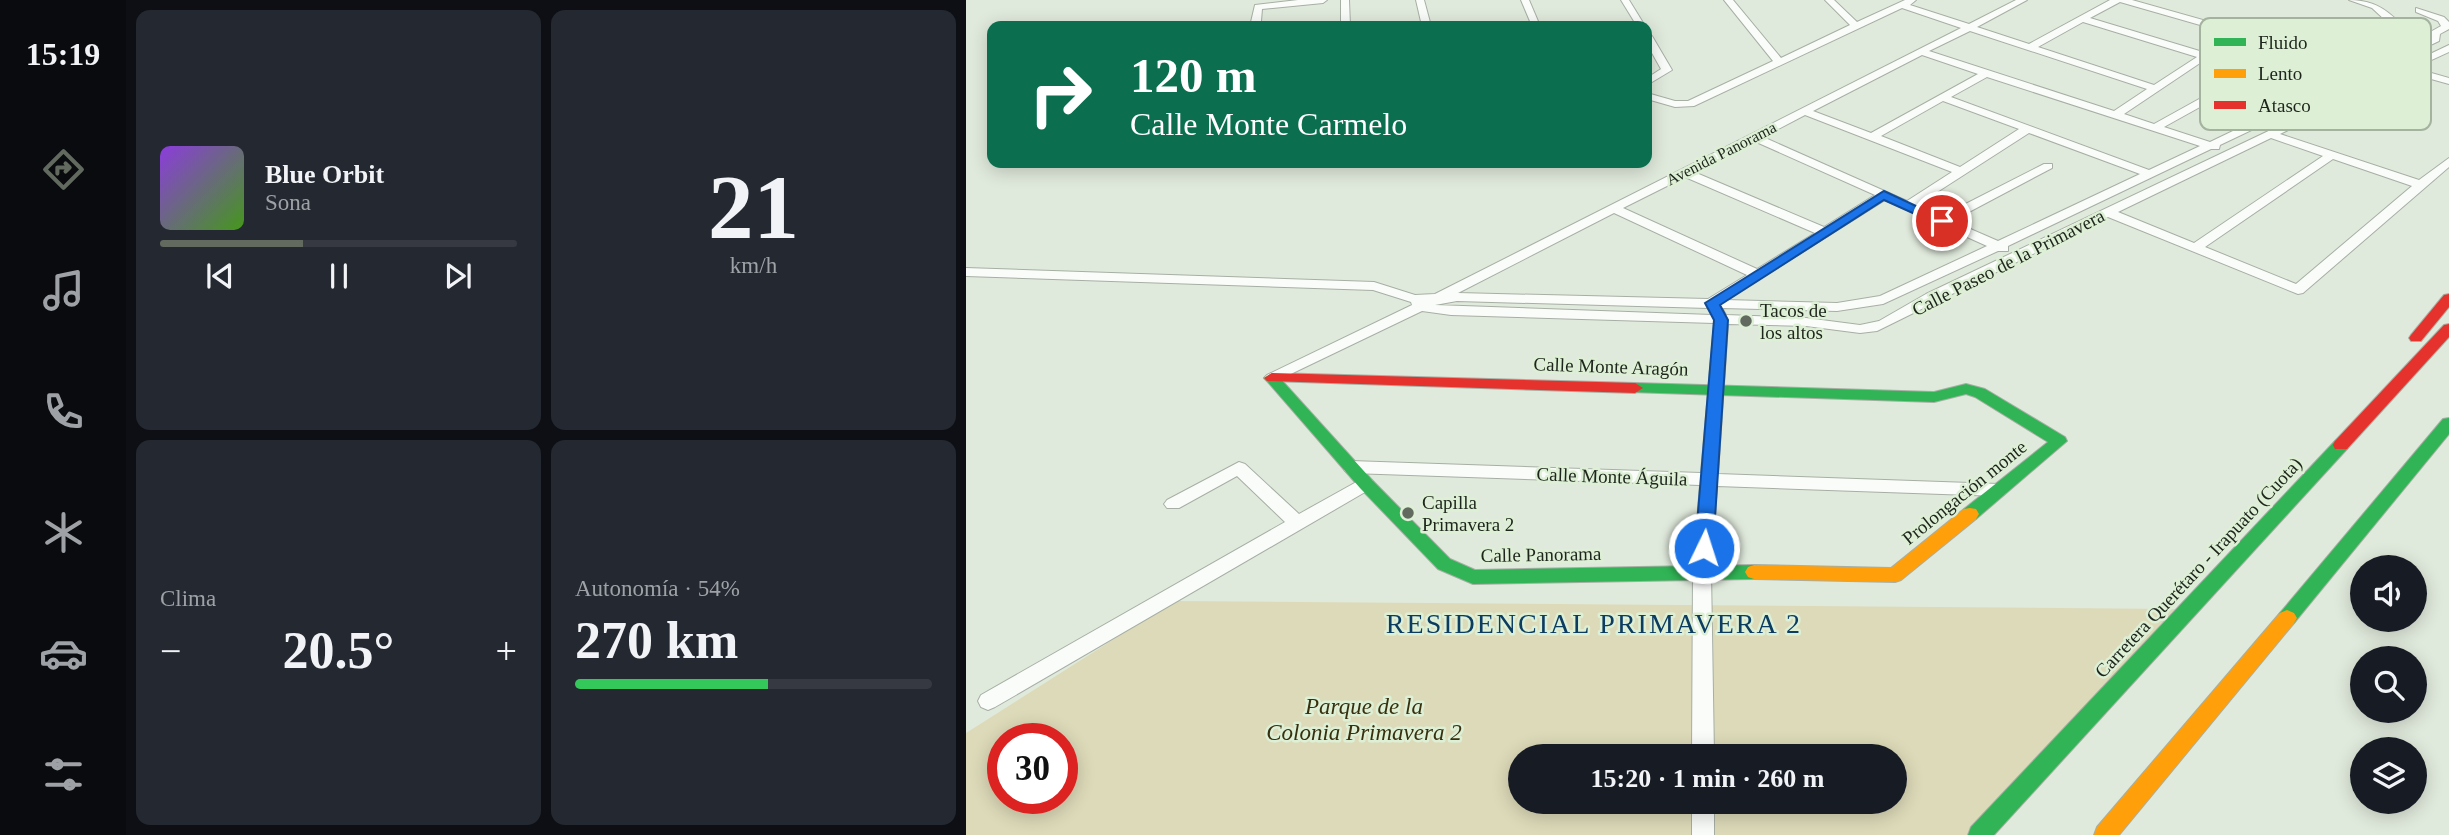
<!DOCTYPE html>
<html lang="es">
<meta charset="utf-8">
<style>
body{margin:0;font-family:Georgia,serif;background:#242831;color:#f1f3f6;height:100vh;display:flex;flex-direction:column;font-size:26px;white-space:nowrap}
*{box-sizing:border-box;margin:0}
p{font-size:23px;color:#9ea1a6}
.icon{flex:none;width:38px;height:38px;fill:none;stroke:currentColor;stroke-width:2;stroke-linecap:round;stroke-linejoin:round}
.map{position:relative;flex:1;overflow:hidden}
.drawer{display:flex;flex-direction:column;gap:10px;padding:10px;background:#0d0f14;width:840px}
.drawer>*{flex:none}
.guide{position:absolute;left:21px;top:21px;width:665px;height:147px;border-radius:14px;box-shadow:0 4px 18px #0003;background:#0b6e4f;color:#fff;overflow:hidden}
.fabs{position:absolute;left:1384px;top:555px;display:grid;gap:14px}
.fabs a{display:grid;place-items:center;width:77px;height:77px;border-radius:50%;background:#171b24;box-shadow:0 4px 18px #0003;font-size:35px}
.speed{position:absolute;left:21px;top:723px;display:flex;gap:14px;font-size:35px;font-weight:700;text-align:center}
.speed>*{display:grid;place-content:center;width:91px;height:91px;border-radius:50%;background:#171b24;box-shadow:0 4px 18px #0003;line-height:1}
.speed .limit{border:10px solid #d22;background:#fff;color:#111}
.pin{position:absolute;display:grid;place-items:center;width:60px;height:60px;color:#fff;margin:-30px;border:4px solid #fff;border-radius:50%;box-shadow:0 2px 7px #0007}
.me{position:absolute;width:77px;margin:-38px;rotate:4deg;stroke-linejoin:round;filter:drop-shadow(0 0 5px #0008)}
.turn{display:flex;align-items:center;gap:24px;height:147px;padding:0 28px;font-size:32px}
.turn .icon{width:91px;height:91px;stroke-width:2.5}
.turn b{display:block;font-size:49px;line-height:60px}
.big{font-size:52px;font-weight:700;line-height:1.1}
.drawer .tile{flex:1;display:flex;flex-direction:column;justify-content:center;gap:10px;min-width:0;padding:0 24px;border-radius:14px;background:#242831}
.drawer .dial{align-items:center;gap:0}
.dial b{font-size:91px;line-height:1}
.song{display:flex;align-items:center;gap:21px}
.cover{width:84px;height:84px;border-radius:10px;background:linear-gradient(135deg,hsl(270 70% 55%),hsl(100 70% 35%))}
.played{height:7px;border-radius:4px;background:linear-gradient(90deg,#626a5f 40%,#363941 40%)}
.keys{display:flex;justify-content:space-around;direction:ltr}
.heat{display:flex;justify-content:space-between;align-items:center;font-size:38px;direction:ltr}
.charge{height:10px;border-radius:5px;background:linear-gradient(90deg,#34c759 54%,#363941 0)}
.drawer .tiles{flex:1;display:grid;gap:10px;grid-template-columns:repeat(2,1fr)}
.trip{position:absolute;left:542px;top:744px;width:399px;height:70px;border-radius:35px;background:#171b24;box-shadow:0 4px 18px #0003;font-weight:700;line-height:70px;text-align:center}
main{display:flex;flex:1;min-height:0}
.tab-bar{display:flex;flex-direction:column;width:126px;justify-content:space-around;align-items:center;background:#090b0e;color:#9ea1a6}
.tab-bar .icon{width:49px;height:49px}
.tab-bar .active{color:#626a5f}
.tab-bar b{font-size:32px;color:#f1f3f6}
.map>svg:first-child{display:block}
.green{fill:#dddab9;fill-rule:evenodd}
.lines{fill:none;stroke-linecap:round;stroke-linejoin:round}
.street-casing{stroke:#a7afa4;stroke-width:2}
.fast-casing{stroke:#a7afa4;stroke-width:2}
.slow-casing{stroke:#a7afa4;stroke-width:2}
.jam-casing{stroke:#a7afa4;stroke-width:2}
.street{fill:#fafcfa;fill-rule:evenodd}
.fast{fill:#30b455;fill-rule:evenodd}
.slow{fill:#ff9f0a;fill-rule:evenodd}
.jam{fill:#e5322d;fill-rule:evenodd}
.route{fill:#1a73e8;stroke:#114b97;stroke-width:2}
.poi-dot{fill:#626a5f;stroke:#ddf0d6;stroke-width:2.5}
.labels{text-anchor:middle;stroke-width:5;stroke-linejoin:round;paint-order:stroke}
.far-street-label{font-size:16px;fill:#1e251c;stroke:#ddf0d6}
.street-label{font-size:19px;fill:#1e251c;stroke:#ddf0d6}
.poi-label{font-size:19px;fill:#1e251c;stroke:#ddf0d6;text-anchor:start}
.near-park-label{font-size:23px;font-style:italic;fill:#382f0e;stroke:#ddf0d6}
.near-quarter-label{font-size:28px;letter-spacing:2px;fill:#0d3c61;stroke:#ddf0d6}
.key{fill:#ddf0d6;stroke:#a4b39e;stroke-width:2}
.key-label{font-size:19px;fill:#1e251c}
</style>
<main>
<nav class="tab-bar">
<b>15:19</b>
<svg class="icon active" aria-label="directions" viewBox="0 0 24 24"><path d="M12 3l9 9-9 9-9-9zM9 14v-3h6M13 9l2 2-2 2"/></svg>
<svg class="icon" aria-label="music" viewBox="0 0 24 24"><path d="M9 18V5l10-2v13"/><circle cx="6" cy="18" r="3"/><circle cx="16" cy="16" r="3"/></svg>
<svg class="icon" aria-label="phone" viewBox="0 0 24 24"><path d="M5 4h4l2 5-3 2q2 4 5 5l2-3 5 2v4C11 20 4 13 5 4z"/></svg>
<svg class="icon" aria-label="climate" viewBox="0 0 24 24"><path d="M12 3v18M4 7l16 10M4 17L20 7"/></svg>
<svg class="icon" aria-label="car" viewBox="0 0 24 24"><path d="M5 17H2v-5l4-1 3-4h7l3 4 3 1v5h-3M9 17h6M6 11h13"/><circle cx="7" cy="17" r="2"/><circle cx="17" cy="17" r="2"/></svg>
<svg class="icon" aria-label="filters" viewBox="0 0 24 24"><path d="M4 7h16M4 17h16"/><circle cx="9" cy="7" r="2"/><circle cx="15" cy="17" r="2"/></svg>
</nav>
<section class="drawer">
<div class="tiles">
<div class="tile">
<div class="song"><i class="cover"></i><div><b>Blue Orbit</b><p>Sona</p></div></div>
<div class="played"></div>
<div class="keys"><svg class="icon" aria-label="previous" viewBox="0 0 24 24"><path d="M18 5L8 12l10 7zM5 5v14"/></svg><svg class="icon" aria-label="pause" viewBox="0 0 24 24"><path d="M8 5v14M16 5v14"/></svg><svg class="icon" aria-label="next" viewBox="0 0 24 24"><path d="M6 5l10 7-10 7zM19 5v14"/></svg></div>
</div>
<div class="tile dial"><b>21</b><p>km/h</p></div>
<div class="tile"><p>Clima</p>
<div class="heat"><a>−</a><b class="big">20.5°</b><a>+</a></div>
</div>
<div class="tile"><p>Autonomía · 54%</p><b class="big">270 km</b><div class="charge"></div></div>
</div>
</section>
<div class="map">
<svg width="1483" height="835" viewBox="0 0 1483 835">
<rect width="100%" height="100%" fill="#e0eadc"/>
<!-- green -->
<path class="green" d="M 208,601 L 1209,609 L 1004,835 L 0,835 L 0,733 ZM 37,738 L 96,738 L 96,798 L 37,798 ZM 555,756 L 929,756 L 929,802 L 555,802 Z"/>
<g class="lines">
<!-- street casing -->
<g class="street-casing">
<g id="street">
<polygon points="332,0 361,0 357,3 296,9 295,21 302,26 291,26 285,22 289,5"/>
<polygon points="375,0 383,0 384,26 375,26"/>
<polygon points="450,0 458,0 465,26 456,26"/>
<polygon points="555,0 563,0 574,26 566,26"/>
<polygon points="655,0 663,0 679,26 671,26"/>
<path d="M 758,0 L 767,0 L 815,58 L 884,25 L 859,0 L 868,0 L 891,22 L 939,0 L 950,0 L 944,5 L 1003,24 L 1050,0 L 1061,0 L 1011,27 L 1063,44 L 1144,0 L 1166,0 L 1403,67 L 1447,46 L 1406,8 L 1383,0 C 1418,0 1430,20 1454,43 L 1465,38 L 1466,31 L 1475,26 L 1472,21 L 1450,12 L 1450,8 L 1478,17 L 1483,22 L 1483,29 L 1474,34 L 1473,41 L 1254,145 L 1253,149 L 1245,149 L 1042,246 L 1042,251 L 1032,251 L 917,304 L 871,311 L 756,308 L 760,315 L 840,318 L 894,325 L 913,321 L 960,294 L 1483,45 L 1483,52 L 1448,68 L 1483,78 L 1483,84 L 1440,72 L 1314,134 L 1453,180 L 1483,158 L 1483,167 L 1337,293 L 1332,294 L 1142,217 L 911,331 L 894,333 L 840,326 L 762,324 L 752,474 L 1033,484 L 1039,486 L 1041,490 L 1039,494 L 1033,496 L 751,486 L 745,571 L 748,756 L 726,756 L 727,571 L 734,485 L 385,473 L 379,471 L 377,467 L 379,463 L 385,461 L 735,473 L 748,323 L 485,315 L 456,311 L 306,383 L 298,378 L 301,375 L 446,305 L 445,302 L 407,290 L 0,276 L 0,268 L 408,282 L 449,295 L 469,294 L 995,28 L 936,8 L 728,106 L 709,107 L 681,99 L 681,93 L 709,101 L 722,101 L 807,61 ZM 1154,2 L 1325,51 L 1300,71 L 1124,18 ZM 1117,22 L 1231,57 L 1188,85 L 1072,47 ZM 1004,31 L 1181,89 L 1148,111 L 963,51 ZM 1334,54 L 1394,71 L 1357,88 L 1309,74 ZM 956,55 L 1012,74 L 905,133 L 847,111 ZM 1240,59 L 1348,92 L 1244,142 L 1198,127 L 1270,87 L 1270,83 L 1262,83 L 1188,124 L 1158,114 ZM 1021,77 L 1234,146 L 1183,170 L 985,97 ZM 977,101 L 1053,129 L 994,167 L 915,136 ZM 839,115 L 986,172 L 941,201 L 797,137 ZM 1063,133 L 1174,174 L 1032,241 L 986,221 L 1086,168 L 1086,164 L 1078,164 L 976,216 L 951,205 ZM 1305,138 L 1357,156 L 1228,243 L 1152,212 ZM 788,141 L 909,195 L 858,227 L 728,172 ZM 1367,159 L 1446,186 L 1330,284 L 1239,247 ZM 719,177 L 849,233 L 791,269 L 657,208 ZM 919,200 L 1021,246 L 914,296 L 871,303 L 760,300 ZM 648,213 L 781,275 L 742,299 L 492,293 ZM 491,301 L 742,308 L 746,315 L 469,305 Z"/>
<polygon points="681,33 686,36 706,70 681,85 681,78 695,69 681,44"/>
<polygon points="273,462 279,464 333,514 394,480 406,480 408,484 406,488 29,707 22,710 15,707 12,701 15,695 319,522 271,476 213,508 201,508 198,504 201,500"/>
<rect x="726" y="802" width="22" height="33"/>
</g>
</g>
<!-- fast casing -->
<g class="fast-casing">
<g id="fast">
<polygon points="306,373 311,375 406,480 484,559 509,570 788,565 794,567 797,572 794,577 788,579 507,584 472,569 394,488 301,381 298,378"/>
<polygon points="669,383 968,392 1000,384 1019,389 1099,437 1101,441 1010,519 998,519 995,514 998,509 1082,442 1009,397 1000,394 968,402 664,392 661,388 664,384"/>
<polygon points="1483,418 1483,434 1328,623 1321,626 1314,623 1311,618 1314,613 1477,419"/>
<polygon points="1375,439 1381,441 1383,445 1381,449 1028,835 1002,835 1005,827 1369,441"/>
</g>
</g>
<!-- slow casing -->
<g class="slow-casing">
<g id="slow">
<polygon points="1004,508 1010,509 1013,514 1010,519 935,580 929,582 788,579 782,577 779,572 782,567 788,565 925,568 998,509"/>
<polygon points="1321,610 1328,613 1331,618 1328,623 1153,835 1128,835 1131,827 1314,613"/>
</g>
</g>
<!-- jam casing -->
<g class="jam-casing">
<g id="jam">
<polygon points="1483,294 1483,307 1455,341 1445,341 1443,338 1445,335 1478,295"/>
<polygon points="1483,324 1483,337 1381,449 1369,449 1367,445 1369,441 1478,325"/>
<polygon points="306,373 669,383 677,388 669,393 301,381 298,378"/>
</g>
</g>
<!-- street -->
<use href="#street" class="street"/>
<!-- fast -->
<use href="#fast" class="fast"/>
<!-- slow -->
<use href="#slow" class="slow"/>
<!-- jam -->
<use href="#jam" class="jam"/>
</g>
<!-- route -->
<polygon class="route" points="918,191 982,221 980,224 971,224 918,200 754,305 762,320 747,548 744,553 732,553 729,548 748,320 739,303"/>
<!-- markers -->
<g class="poi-dot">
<circle cx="780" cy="321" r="7"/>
<circle cx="442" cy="513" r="7"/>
</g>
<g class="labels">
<!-- far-street labels -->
<g class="far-street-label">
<text transform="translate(755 153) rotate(-27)" y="6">Avenida Panorama</text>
</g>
<!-- street labels -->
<g class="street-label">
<text transform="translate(1042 262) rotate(-27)" y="7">Calle Paseo de la Primavera</text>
<text transform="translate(645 366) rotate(2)" y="7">Calle Monte Aragón</text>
<text transform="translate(646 476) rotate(2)" y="7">Calle Monte Águila</text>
<text transform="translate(998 492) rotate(-39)" y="7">Prolongación monte</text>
<text transform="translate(575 554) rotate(-1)" y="7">Calle Panorama</text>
<text transform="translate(1232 567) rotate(-47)" y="7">Carretera Querétaro - Irapuato (Cuota)</text>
</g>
<!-- poi labels -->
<g class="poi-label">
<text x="794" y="317">Tacos de<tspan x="794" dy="22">los altos</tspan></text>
<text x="456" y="509">Capilla<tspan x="456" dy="22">Primavera 2</tspan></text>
</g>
<!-- near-park labels -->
<g class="near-park-label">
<text x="398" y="714">Parque de la<tspan x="398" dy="26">Colonia Primavera 2</tspan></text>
</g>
<!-- near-quarter labels -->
<g class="near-quarter-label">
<text x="628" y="633">RESIDENCIAL PRIMAVERA 2</text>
</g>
</g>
<!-- legend -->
<rect x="1234" y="18" width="231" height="112" rx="10" class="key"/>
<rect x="1248" y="38" width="32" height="8" fill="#30b455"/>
<rect x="1248" y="69" width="32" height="9" fill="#ff9f0a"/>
<rect x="1248" y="101" width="32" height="8" fill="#e5322d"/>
<g class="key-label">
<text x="1292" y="49">Fluido</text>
<text x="1292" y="80">Lento</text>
<text x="1292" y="112">Atasco</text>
</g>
</svg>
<div class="fabs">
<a><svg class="icon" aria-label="sound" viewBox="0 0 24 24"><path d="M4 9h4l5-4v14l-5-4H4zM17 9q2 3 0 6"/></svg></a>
<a><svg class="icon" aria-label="search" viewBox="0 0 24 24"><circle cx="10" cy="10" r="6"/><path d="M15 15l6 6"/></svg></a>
<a><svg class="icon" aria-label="layers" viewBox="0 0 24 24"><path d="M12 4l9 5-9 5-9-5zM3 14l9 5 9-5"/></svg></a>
</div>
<div class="speed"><div class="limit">30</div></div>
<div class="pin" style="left:976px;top:221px;background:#d93025"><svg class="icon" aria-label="arrive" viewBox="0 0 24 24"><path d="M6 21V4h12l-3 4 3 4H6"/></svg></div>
<svg class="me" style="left:738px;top:548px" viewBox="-20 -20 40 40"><circle r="17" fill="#1a73e8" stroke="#fff" stroke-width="3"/><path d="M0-11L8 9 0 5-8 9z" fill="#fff"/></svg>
<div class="trip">15:20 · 1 min · 260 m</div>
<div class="guide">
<div class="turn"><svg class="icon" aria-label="right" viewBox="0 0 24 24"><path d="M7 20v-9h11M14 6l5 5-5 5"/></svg><div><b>120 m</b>Calle Monte Carmelo</div></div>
</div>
</div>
</main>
